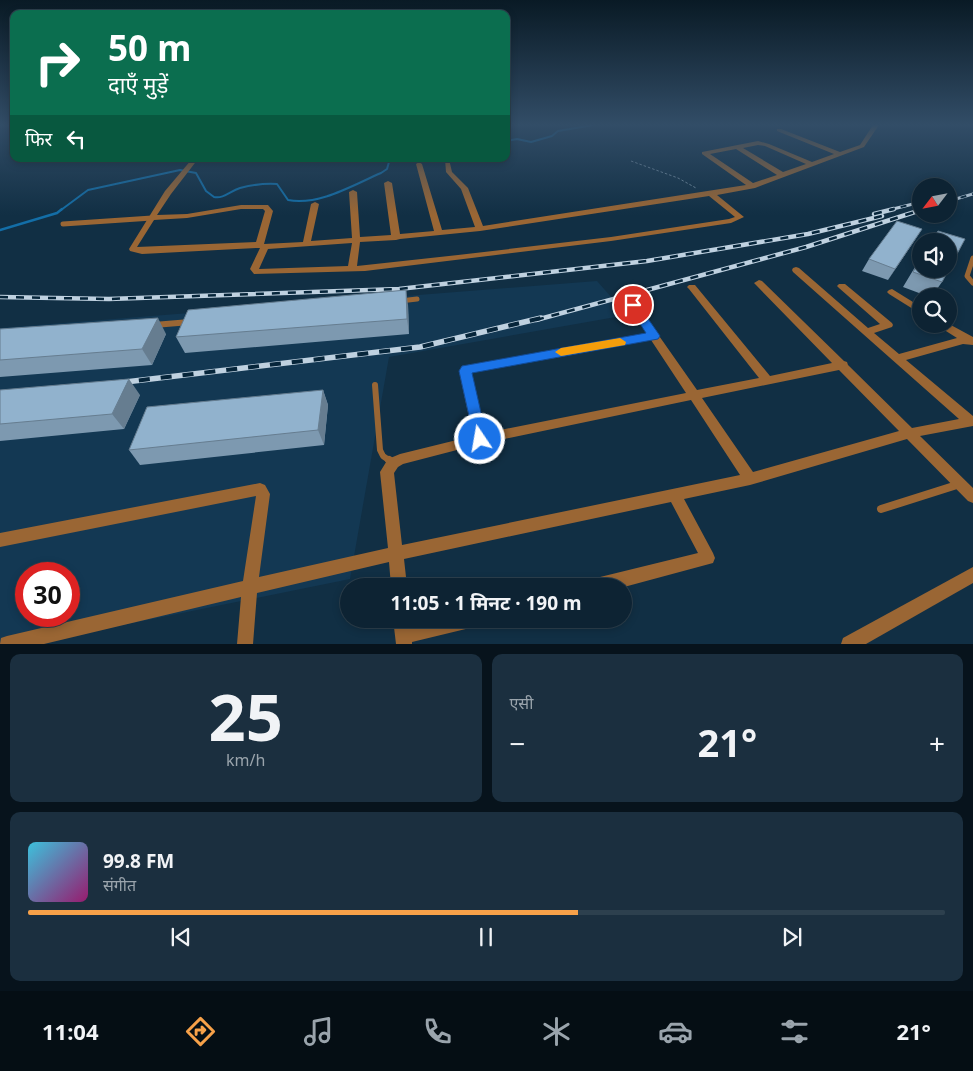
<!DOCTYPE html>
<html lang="hi">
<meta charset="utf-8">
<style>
body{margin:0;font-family:"Noto Sans","Noto Sans Devanagari",sans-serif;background:#1b2f3f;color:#f1f3f6;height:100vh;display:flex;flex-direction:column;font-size:19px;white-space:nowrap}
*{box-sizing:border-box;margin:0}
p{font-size:16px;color:#9aa4ac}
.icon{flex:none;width:28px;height:28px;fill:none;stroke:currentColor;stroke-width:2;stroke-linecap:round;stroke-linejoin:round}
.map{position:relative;height:644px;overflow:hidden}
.panel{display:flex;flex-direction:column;gap:10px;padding:10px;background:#07131c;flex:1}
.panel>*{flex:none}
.guide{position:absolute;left:10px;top:10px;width:500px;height:152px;border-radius:10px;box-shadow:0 2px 8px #0003,0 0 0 1px #2d404e;background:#0b6e4f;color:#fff;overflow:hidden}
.needle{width:32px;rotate:238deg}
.tools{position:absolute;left:912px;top:178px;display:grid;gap:10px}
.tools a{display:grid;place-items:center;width:45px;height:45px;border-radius:50%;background:#0d2333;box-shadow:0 2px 8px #0003,0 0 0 1px #2d404e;font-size:25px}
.speed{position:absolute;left:15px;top:562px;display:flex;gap:10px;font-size:25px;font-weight:700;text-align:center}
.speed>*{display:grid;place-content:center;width:65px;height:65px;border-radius:50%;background:#0d2333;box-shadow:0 2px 8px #0003,0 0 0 1px #2d404e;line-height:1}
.speed .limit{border:8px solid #d22;background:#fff;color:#111}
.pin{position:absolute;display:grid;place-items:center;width:42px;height:42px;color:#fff;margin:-21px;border:2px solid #fff;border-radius:50%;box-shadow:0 1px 5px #0007}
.me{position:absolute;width:55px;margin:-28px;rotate:348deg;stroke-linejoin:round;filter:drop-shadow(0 0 4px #0008)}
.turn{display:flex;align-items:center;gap:18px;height:105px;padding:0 15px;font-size:22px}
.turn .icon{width:65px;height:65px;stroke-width:2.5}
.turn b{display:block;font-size:35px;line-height:42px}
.then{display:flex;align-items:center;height:48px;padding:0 15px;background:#0003;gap:10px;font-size:19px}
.big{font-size:38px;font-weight:700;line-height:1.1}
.panel .card{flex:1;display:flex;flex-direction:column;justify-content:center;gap:8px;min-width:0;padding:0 18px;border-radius:10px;background:#1b2f3f}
.panel .dial{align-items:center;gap:0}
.dial b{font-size:65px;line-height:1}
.song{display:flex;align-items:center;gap:15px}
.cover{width:60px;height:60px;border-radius:8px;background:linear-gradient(135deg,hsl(190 70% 55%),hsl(320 70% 35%))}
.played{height:5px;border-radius:2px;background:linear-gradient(90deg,#f7a149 60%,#2d404e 60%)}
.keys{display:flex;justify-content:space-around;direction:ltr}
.heat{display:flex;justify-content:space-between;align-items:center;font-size:28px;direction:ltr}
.panel .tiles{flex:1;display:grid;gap:10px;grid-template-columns:1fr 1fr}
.card:last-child{grid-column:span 2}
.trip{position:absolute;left:340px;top:578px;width:292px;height:50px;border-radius:25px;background:#0d2333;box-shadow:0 2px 8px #0003,0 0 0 1px #2d404e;font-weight:700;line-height:50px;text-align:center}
.dock{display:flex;height:80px;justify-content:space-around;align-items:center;background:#050e14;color:#9aa4ac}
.dock .icon{width:35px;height:35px}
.dock .selected{color:#f7a149}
.dock b{font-size:22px;color:#f1f3f6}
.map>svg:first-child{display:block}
.built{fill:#133853;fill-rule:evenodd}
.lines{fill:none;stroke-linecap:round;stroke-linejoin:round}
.stream-far1{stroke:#136ea7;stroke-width:2}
.stream{stroke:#136ea7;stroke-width:2.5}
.path{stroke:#788fa1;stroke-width:1;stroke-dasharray:2.5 2;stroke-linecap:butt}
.lane-far2{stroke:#9a6634;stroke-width:5}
.lane-far1{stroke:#9a6634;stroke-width:6}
.lane{stroke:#9a6634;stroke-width:8}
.street{fill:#9a6634;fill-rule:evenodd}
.rail-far2-casing{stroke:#bfd1e0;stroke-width:3}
.rail-far1-casing{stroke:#bfd1e0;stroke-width:4.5}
.rail-casing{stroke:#bfd1e0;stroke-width:5.5}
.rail-far2{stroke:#06253a;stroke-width:2;stroke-dasharray:6;stroke-linecap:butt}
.rail-far1{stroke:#06253a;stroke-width:2.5;stroke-dasharray:8;stroke-linecap:butt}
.rail{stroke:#06253a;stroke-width:4;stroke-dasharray:11;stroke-linecap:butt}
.wall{fill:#7d99b0}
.shaded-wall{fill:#667d90}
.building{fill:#91b2cd;stroke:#667d90}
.route{fill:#1a73e8;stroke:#114b97}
.slow{fill:#f59e0b}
</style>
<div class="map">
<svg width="973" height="644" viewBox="0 0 973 644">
<rect width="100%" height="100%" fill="#112f44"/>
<!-- built -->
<path class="built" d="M 597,281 L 627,315 L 389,357 L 350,579 L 34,643 L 0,644 L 0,328 ZM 26,574 L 69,574 L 69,616 L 26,616 Z"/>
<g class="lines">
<!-- stream-far1 -->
<g class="stream-far1">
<polyline points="506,141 517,139 531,142 552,136 558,131 593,125"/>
<path d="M 61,210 L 88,190 L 180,170 L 196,173 L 206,191 L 214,197 C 224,199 230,191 240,188 C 252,185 265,183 277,184 L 288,200 C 319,206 353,185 381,173 L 387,169 L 389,162 L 414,159"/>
</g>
<!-- stream -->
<polyline class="stream" points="0,230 57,213 62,209"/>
<!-- path -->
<polyline class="path" points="631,161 678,178 696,188"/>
<!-- lane-far2 -->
<g class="lane-far2">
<polyline points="63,224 152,218"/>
<polyline points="973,258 967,276 973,283"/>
<polyline points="400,301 417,299"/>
</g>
<!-- lane-far1 -->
<g class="lane-far1">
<polyline points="154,325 190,322"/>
<polyline points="375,385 380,450 383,456 390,461"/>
</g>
<!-- lane -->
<g class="lane">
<polyline points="389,460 393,463"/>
<polyline points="881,509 960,484"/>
</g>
<!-- street -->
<g class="street">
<path d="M 873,125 L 879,125 L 864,147 L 755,188 L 717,195 L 744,217 L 731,223 L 611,241 L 365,271 L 254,274 L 250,269 L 260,248 L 256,248 L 142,254 L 130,251 L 129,249 L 165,191 L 192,159 L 198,159 L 171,194 L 157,215 L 187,214 L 241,205 L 268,205 L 273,211 L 264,244 L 303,242 L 311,204 L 315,202 L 319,204 L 311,241 L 352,238 L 349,192 L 353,190 L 357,192 L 360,237 L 391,235 L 384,183 L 388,181 L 392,183 L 400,234 L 434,231 L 416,164 L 419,162 L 422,164 L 442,230 L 475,227 L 461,189 L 446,172 L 445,159 L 449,159 L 452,172 L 468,188 L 483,226 L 746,185 L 702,154 L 702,152 L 758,141 L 769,144 L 812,162 L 834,154 L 777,131 L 777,129 L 781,129 L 840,152 L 860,145 ZM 758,145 L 765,146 L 806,164 L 783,172 L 743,148 ZM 736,149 L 777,175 L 753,183 L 710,154 ZM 709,196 L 735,217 L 729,219 L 611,237 L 458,255 L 357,266 L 360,242 L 396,240 L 400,239 L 480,231 ZM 241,209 L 263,209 L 265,211 L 256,242 L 137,247 L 154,220 L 187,218 ZM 352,243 L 348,266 L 259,269 L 268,249 Z"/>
<path d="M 796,267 L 799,268 L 868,328 L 880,324 L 839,288 L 837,286 L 839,284 L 845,284 L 892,323 L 893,325 L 892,327 L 874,333 L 899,354 L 957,338 L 938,326 L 937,324 L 949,324 L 973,337 L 973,345 L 963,344 L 906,360 L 973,416 L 973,426 L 920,436 L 973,488 L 973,503 L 968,501 L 907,439 L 750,485 L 684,499 L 713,553 L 715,558 L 713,563 L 624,587 L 588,586 L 591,581 L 596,578 L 698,553 L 671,502 L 404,559 L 407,586 L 391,586 L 389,562 L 257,593 L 253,644 L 237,644 L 241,597 L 44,644 L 0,644 L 1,638 L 7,636 L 243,581 L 256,496 L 0,547 L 0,533 L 260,483 L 265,485 L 270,494 L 259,577 L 388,548 L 380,472 L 388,459 L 400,454 L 473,436 L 459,371 L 462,366 L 647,334 L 628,305 L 630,303 L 636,303 L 697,390 L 759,378 L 689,289 L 687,287 L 689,285 L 695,285 L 770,376 L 832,363 L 756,285 L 754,283 L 759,280 L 762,281 L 844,361 L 847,362 L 848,365 L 912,428 L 959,419 L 793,272 L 792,270 L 793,268 ZM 651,340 L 686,393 L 485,433 L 471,372 ZM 839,370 L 899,431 L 753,472 L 702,398 ZM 691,400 L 740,475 L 402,545 L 394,473 L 398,467 L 403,464 L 480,444 Z"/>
<polygon points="892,289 921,307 921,314 889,294 887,292 889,290"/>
<polygon points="973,567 973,583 866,644 841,644 843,638"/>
<polygon points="393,619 409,619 410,626 441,619 482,619 480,625 474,627 412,642 412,644 396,644"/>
</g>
<!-- rail-far2 casing -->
<g class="rail-far2-casing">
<g id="rail-far2">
<polyline points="949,201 973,194"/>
<polyline points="889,210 921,202"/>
</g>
</g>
<!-- rail-far1 casing -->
<g class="rail-far1-casing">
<g id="rail-far1">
<polyline points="874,214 894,209"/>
<polyline points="0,297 109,299 399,289 647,261 808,234 882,216"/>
<polyline points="536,320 806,247 921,210"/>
</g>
</g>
<!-- rail casing -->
<g class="rail-casing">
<polyline id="rail" points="117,383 420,347 541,318"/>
</g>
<!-- rail-far2 -->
<use href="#rail-far2" class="rail-far2"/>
<!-- rail-far1 -->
<use href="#rail-far1" class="rail-far1"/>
<!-- rail -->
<use href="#rail" class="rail"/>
</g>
<!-- wall -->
<g class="wall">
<polygon points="922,229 888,280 862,271 869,259"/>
<polygon points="921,257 921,269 942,282 932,296 927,296 903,287"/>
<polygon points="408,305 409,334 185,353 176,337"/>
<polygon points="0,329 166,334 152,365 0,377"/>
<polygon points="0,390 140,395 124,429 0,441"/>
<polygon points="323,390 328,405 324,445 140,465 129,450"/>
</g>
<!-- shaded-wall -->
<g class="shaded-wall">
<polygon points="922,229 915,240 888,280 895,269"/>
<polygon points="406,290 408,305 409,334 407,319"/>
<polygon points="158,318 166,334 152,365 142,349"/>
<polygon points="129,379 140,395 124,429 112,414"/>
<polygon points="323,390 328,405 324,445 318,430"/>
</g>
<!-- building -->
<g class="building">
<polygon points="897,221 922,229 895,269 869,259"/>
<polygon points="938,231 965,239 942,282 913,272 921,258 921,269 949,269 949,241 931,241"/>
<polygon points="406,290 407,319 176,337 188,310"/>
<polygon points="158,318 142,349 0,360 0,329"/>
<polygon points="129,379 112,414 0,424 0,390"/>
<polygon points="323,390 318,430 129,450 147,407"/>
</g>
<!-- sky -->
<linearGradient id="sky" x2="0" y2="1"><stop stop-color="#091a25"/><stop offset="0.58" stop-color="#324d67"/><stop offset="1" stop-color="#324d67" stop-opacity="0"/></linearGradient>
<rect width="973" height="215" fill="url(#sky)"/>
<!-- route -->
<polygon class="route" points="633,302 637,303 658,333 660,336 658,339 472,373 487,439 484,443 480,445 475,443 459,371 462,366 646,333 628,305"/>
<!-- slow -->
<polygon class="slow" points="620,338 626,342 625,345 561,356 555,352 561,348"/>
</svg>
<div class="tools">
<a><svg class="needle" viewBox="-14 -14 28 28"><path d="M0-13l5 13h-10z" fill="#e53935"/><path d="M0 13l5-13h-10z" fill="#9aa4ac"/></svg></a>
<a><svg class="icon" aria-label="sound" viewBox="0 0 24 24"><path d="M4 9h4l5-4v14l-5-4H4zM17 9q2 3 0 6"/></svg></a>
<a><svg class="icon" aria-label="search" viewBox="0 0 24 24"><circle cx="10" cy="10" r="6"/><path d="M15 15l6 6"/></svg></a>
</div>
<div class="speed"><div class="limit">30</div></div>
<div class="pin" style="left:633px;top:305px;background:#d93025"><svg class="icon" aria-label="arrive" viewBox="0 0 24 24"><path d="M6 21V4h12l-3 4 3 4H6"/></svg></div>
<svg class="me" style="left:480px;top:439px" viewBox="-20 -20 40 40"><circle r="17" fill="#1a73e8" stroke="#fff" stroke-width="3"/><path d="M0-11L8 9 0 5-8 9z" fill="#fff"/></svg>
<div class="trip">11:05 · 1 मिनट · 190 m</div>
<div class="guide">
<div class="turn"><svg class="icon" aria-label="right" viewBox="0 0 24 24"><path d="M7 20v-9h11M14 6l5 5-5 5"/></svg><div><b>50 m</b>दाएँ मुड़ें</div></div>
<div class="then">फिर<svg class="icon" aria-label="left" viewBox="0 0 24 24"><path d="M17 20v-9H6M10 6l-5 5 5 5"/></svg></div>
</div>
</div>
<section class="panel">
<div class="tiles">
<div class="card dial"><b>25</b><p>km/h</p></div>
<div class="card"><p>एसी</p>
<div class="heat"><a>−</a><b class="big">21°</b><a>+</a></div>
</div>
<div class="card">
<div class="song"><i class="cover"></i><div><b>99.8 FM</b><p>संगीत</p></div></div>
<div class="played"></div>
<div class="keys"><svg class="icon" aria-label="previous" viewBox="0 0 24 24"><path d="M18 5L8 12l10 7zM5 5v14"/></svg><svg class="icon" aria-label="pause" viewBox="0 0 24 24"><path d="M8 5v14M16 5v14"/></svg><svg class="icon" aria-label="next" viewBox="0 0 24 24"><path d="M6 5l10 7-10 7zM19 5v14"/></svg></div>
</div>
</div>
</section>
<nav class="dock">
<b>11:04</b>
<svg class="icon selected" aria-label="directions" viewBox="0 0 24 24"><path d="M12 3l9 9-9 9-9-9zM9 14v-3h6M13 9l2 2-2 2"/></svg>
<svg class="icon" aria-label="music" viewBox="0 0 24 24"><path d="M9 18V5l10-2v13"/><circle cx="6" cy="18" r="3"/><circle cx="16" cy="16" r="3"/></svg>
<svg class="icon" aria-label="phone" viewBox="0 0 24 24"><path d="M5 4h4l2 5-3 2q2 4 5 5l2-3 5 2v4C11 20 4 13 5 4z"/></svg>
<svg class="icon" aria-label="climate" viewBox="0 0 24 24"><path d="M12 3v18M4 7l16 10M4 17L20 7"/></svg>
<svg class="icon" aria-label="car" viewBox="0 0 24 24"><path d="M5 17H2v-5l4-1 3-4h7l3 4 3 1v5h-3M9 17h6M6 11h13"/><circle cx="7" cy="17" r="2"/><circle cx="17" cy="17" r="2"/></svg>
<svg class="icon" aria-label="filters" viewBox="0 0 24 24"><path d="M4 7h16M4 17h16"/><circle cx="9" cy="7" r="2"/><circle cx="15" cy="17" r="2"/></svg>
<b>21°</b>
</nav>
